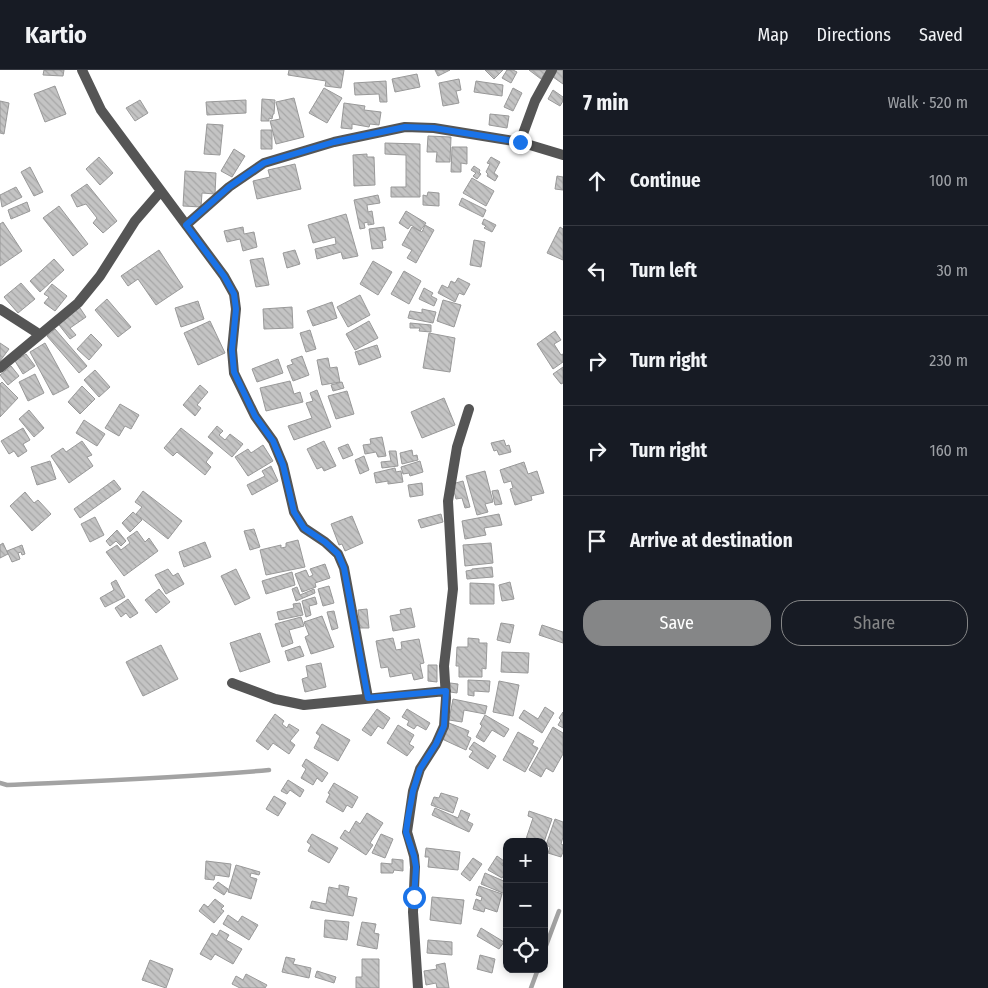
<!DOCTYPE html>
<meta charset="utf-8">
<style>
:root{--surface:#171b24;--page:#20242c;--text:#f1f3f6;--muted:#9ea1a6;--line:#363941;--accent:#858687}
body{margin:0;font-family:"Fira Sans Condensed",sans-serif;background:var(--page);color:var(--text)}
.controls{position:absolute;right:15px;bottom:15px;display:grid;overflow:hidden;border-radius:10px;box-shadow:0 2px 8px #0003}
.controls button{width:45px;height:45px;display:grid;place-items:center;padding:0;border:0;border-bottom:1px solid var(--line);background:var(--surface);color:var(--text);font:25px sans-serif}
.stop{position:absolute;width:15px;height:15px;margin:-11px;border:4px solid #1a73e8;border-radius:50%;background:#fff}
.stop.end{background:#1a73e8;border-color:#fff;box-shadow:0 1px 5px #0008}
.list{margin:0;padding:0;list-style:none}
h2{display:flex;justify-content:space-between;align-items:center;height:65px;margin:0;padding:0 20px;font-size:21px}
h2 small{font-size:16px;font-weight:400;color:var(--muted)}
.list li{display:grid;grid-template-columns:32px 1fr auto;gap:15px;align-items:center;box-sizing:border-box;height:90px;padding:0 20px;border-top:1px solid var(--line)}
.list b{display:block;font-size:19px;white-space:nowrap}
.list em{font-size:16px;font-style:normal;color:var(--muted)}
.actions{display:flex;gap:10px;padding:15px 20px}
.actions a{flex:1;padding:11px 0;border:1px solid var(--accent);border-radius:20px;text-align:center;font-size:18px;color:var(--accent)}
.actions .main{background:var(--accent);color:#fff}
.icon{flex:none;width:28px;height:28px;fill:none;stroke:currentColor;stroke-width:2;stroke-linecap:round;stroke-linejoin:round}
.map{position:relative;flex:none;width:563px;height:918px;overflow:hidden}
header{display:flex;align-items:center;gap:30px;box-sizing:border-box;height:70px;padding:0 25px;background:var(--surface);border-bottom:1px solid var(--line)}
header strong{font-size:24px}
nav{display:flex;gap:28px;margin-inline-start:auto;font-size:18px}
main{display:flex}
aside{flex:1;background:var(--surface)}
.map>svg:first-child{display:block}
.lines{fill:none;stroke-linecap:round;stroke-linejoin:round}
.stream{stroke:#a3a3a3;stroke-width:4.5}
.building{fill:url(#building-back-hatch);stroke:#999}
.minor{stroke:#555;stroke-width:10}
.route{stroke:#1a73e8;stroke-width:6}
</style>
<header>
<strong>Kartio</strong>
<nav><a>Map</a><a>Directions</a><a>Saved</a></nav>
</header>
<main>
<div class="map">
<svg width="563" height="918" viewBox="0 0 563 918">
<defs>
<pattern id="building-back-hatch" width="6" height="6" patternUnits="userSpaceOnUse" patternTransform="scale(1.25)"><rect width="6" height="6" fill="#c4c4c4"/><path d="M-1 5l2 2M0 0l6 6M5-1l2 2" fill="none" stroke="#a7a7a7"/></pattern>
</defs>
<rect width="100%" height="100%" fill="#fff"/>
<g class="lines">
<path class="stream" d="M 0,713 L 7,715 C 95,711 181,708 269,700
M 544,881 L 559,841
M 531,918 L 538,899"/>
</g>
<path class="building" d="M 44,0 L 64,0 L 63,6 L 43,5 Z
M 289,0 L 344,0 L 341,18 L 325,16 L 326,11 L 288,5 Z
M 435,0 L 450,0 L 438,6 Z
M 485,0 L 503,0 L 494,9 Z
M 507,0 L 513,0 L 517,2 L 511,13 L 502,8 Z
M 529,0 L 547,0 L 541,9 Z
M 557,0 L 563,0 L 563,14 L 553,7 Z
M 417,4 L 420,17 L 395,22 L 392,9 Z
M 459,9 L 461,20 L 456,21 L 459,33 L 443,36 L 439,13 Z
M 386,11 L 387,32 L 380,32 L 379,24 L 355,25 L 354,13 Z
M 476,11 L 503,15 L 502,26 L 474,22 Z
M 55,16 L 66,44 L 45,52 L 34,24 Z
M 324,18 L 342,28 L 327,53 L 309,43 Z
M 513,18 L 522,23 L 513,41 L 504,37 Z
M 553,20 L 563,27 L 563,31 L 560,36 L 548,29 Z
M 294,28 L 304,67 L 276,74 L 270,51 L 280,49 L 276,32 Z
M 262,29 L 275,30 L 274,44 L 273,44 L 272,49 L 269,48 L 269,51 L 261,51 Z
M 140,30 L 148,43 L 135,51 L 126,38 Z
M 246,30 L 246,43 L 207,45 L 206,32 Z
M 0,31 L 9,33 L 4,64 L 0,63 Z
M 344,33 L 365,36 L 364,40 L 381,42 L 379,55 L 370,54 L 369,57 L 352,54 L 352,59 L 341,58 Z
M 490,44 L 509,46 L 507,58 L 489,55 Z
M 207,54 L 223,55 L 220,85 L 204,84 Z
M 261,60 L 272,60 L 272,79 L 261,79 Z
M 428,66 L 451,67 L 450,92 L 436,92 L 437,82 L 427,82 Z
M 385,73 L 420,74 L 420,127 L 391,127 L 391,117 L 406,117 L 406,85 L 385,84 Z
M 452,77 L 467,77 L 467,94 L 461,93 L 461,102 L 451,102 Z
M 234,79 L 245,86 L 232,107 L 221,101 Z
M 367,84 L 367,87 L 374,87 L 375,115 L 354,116 L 353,85 Z
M 99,87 L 113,103 L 100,115 L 86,99 Z
M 491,87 L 500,92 L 494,103 L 498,106 L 495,111 L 487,106 L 488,104 L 486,102 L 490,94 L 487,93 Z
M 295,94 L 301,119 L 257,129 L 253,111 L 270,107 L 268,100 Z
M 474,96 L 480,100 L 479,102 L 481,104 L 477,109 L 473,106 L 476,103 L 471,100 Z
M 30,97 L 43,122 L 34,126 L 21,102 Z
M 185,101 L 216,103 L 215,124 L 202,123 L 201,137 L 183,136 Z
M 557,106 L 563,107 L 563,120 L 555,119 Z
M 472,108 L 494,121 L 486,136 L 463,123 Z
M 87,114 L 117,151 L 103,163 L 93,153 L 97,148 L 86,134 L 77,137 L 71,125 Z
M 16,117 L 22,127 L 2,137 L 0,125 Z
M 428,122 L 439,123 L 439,136 L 423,135 L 423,125 L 427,126 Z
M 378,125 L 380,133 L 367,135 L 368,142 L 372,141 L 374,154 L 368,155 L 368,152 L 364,153 L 365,158 L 360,159 L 354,130 Z
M 462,128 L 486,140 L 483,147 L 459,135 Z
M 27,132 L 30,141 L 11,149 L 8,140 Z
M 59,136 L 88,174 L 73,186 L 43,148 Z
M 406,141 L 426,153 L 420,161 L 411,155 L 408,159 L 399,153 Z
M 346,144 L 358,186 L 343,189 L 341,182 L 317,189 L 315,179 L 336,174 L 335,167 L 313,173 L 308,155 Z
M 484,149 L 496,155 L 492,162 L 484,158 L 486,156 L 482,154 Z
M 3,152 L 22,181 L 0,196 L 0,154 Z
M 425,155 L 434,160 L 416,193 L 407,188 L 412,180 L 402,175 L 412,157 L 422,162 Z
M 243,157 L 244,164 L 254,162 L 257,177 L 243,181 L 240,169 L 227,172 L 224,161 Z
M 384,157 L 386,170 L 382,171 L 383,178 L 372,179 L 369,159 Z
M 560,157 L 563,159 L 563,190 L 547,183 Z
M 474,170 L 485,172 L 481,197 L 470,195 Z
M 159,180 L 183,217 L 156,235 L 138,209 L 128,216 L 121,206 Z
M 295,180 L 300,194 L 287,198 L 283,183 Z
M 263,188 L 269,215 L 256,217 L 250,190 Z
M 54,189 L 64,200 L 40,222 L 30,211 Z
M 373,191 L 392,202 L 378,225 L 360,214 Z
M 404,201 L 421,211 L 409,234 L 391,224 Z
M 458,208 L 470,214 L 464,225 L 459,223 L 455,232 L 438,223 L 442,215 L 448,218 L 451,211 L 455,213 Z
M 21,213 L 35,229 L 18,243 L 4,227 Z
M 52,214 L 67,226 L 55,241 L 44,233 L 49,227 L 44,224 Z
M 424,218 L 433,223 L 431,226 L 437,229 L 434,236 L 419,229 Z
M 360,225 L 370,245 L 348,257 L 337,237 Z
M 107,229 L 131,257 L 118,267 L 95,240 Z
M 443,230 L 461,235 L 454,257 L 437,251 Z
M 198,231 L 204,249 L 181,257 L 175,238 Z
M 332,232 L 337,248 L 313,256 L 307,241 Z
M 78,235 L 86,247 L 70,258 L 76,265 L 70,269 L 56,251 Z
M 292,237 L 293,258 L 264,259 L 263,239 Z
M 422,239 L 436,242 L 433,253 L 408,248 L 410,241 L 422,243 Z
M 210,251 L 225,283 L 198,295 L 184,263 Z
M 369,251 L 378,268 L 355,280 L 346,264 Z
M 410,253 L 431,255 L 431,262 L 419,261 L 420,258 L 410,258 Z
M 55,259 L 87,296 L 79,303 L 47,266 Z
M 310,260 L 316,279 L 306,282 L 300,263 Z
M 555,261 L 561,270 L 554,274 L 561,285 L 563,284 L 563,292 L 553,299 L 537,274 Z
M 429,263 L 455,268 L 450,302 L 423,298 Z
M 91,264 L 102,275 L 89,290 L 77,279 Z
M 0,273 L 9,279 L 0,291 Z
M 45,273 L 69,317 L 53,325 L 30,282 Z
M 377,275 L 381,287 L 359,295 L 355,282 Z
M 26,284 L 35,296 L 23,304 L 15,291 Z
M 302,286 L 309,305 L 293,311 L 287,296 L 293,294 L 291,290 Z
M 328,288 L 330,298 L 337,297 L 340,312 L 322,315 L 317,290 Z
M 278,289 L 283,303 L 257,312 L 252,299 Z
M 11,296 L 19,306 L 8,315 L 0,305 Z
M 563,297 L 563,313 L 561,314 L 553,304 Z
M 95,300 L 110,317 L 99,327 L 84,310 Z
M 35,304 L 44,323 L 28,331 L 19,312 Z
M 290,311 L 294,324 L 300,322 L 303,332 L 266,341 L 260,318 Z
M 2,312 L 18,328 L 0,347 L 0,314 Z
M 342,312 L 344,318 L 333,321 L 331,315 Z
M 200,315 L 208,322 L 197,335 L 201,338 L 195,346 L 183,335 Z
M 82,316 L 95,329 L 80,344 L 68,332 Z
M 317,320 L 331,357 L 294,370 L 288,356 L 312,348 L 306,333 L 313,331 L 310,323 Z
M 347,321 L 354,344 L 336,349 L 328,326 Z
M 444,328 L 455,355 L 422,368 L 411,342 Z
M 120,334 L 139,345 L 131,359 L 125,356 L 119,366 L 105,358 Z
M 29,340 L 44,358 L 34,367 L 19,349 Z
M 84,350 L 105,364 L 97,376 L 76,363 Z
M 217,356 L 223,361 L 219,365 L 225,370 L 230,364 L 243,374 L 232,387 L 208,367 Z
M 23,358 L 30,370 L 23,374 L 27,381 L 18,387 L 14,381 L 9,384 L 1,371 Z
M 181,358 L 213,383 L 206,392 L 211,397 L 205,405 L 177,382 L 173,386 L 164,378 Z
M 382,367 L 386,386 L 378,387 L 376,382 L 365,384 L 363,375 L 371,374 L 370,369 Z
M 504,370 L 506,376 L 509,375 L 511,382 L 499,385 L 497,380 L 494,381 L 491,373 Z
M 82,371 L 92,385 L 87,387 L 93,396 L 69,413 L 51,386 L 63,378 L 66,382 Z
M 324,371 L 336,396 L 324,401 L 322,397 L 317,399 L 307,379 Z
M 348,374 L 353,385 L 343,389 L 338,378 Z
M 263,375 L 273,391 L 248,406 L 235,387 L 248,379 L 251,383 Z
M 412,380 L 413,386 L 417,385 L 418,390 L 402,394 L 400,383 Z
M 389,381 L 396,381 L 398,396 L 382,398 L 381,392 L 391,391 Z
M 364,386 L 369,400 L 360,404 L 355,390 Z
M 50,391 L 56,409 L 37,415 L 31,397 Z
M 420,391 L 423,402 L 410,406 L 409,403 L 403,404 L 401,397 Z
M 524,392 L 528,404 L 537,401 L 544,423 L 531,426 L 532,430 L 515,435 L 510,419 L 513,418 L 511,411 L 504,413 L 500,400 Z
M 271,396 L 278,411 L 252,425 L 247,415 L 265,406 L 262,401 Z
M 395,398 L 396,402 L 401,401 L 403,412 L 388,414 L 388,411 L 376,413 L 374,403 Z
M 485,401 L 493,432 L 485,434 L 488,442 L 477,445 L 466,406 Z
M 114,410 L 121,419 L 80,448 L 74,439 Z
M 463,411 L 470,437 L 465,438 L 462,428 L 456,429 L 452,414 Z
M 422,413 L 423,425 L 410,427 L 408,415 Z
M 498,420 L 502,434 L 495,435 L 492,421 Z
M 143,421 L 182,451 L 168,469 L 136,444 L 142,437 L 135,432 Z
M 25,422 L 34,433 L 38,430 L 51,444 L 32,461 L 10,436 Z
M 133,442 L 142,450 L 130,462 L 122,453 Z
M 441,444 L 443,452 L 421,458 L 418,450 Z
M 499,444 L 502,455 L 484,458 L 486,465 L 465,469 L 462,451 Z
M 352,446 L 363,473 L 345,481 L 342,474 L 339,475 L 331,454 Z
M 95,447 L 104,465 L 90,472 L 81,454 Z
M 254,459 L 260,477 L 250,480 L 244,461 Z
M 117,460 L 126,471 L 121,476 L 116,471 L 110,476 L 106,471 Z
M 137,461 L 145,472 L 149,468 L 158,481 L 124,506 L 106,482 L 117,475 L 121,480 L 130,473 L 127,468 Z
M 298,470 L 305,497 L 266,505 L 260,480 L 281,475 L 281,478 L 286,477 L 286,473 Z
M 205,472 L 211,487 L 184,497 L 179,482 Z
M 3,473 L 8,484 L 0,488 L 0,475 Z
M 491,473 L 493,493 L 465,496 L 463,475 Z
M 22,475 L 25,484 L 22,485 L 21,482 L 18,483 L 20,489 L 12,492 L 7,481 Z
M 325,494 L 330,508 L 315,513 L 316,517 L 302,522 L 295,504 L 306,500 L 309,507 L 313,505 L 310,499 Z
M 492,497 L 493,507 L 467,509 L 466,501 L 472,500 L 472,499 Z
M 168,499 L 173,506 L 178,503 L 184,514 L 166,524 L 155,505 Z
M 236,499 L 250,528 L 235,535 L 221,506 Z
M 292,502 L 295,515 L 266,524 L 262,511 Z
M 116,510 L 125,527 L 105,537 L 100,528 L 114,520 L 111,513 Z
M 510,512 L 514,529 L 502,531 L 499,515 Z
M 470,513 L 494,514 L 494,534 L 470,534 Z
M 329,516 L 334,533 L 323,536 L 318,519 Z
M 297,517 L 300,525 L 314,519 L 315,523 L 296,531 L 292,519 Z
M 159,519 L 170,532 L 156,543 L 145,530 Z
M 315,527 L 317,534 L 309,536 L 311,545 L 306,547 L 302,531 Z
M 128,529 L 138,543 L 130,548 L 126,543 L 121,547 L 115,538 Z
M 300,533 L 303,545 L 279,550 L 277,542 L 294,538 L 293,534 Z
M 411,538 L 415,557 L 393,561 L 390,546 L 401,544 L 400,540 Z
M 367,539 L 369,558 L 360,558 L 358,540 Z
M 334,541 L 338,558 L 332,560 L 327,542 Z
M 322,546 L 334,577 L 311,584 L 305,567 L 309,565 L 304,552 Z
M 301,547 L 304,556 L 289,560 L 293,573 L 282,577 L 275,554 Z
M 501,553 L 514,555 L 510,573 L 497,570 Z
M 542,555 L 563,562 L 563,573 L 539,565 Z
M 260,563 L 270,592 L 240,602 L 230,573 Z
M 393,568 L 396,580 L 402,579 L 401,572 L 419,569 L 424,593 L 420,594 L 423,608 L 414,610 L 412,603 L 390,607 L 388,597 L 381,598 L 376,571 Z
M 468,568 L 479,569 L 479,573 L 487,573 L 486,599 L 482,598 L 482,607 L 459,607 L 459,596 L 456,596 L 457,577 L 468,577 Z
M 161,575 L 178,609 L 143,626 L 126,592 Z
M 300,576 L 304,586 L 288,591 L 285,581 Z
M 502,582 L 529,583 L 528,603 L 501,602 Z
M 321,593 L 326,617 L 305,622 L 302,609 L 308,607 L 306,596 Z
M 428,595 L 437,595 L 437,612 L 428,611 Z
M 468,610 L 490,611 L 489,622 L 474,621 L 474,626 L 468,625 Z
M 499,611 L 519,615 L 513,646 L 493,642 Z
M 450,613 L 458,614 L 457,623 L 450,622 Z
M 453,629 L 487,636 L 485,644 L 464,640 L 462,652 L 449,650 Z
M 545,637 L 554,643 L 542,663 L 519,648 L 524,640 L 538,649 Z
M 377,639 L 390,648 L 383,659 L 378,656 L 371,666 L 362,660 Z
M 407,639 L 430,653 L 426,660 L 417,655 L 414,659 L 407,655 L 409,651 L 402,647 Z
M 563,642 L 563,658 L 558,655 L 561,650 L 559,648 Z
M 275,644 L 284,651 L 282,654 L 287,658 L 289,654 L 299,660 L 290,671 L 295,675 L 289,684 L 273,673 L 268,680 L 256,671 Z
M 485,645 L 509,659 L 504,667 L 492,660 L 484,672 L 476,667 L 482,656 L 480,654 Z
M 449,653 L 469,661 L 467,666 L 471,668 L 466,680 L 442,669 Z
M 322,654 L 350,670 L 338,691 L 314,678 L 320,666 L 316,663 Z
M 398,655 L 414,665 L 409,674 L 414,677 L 407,686 L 387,673 Z
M 553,657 L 563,663 L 563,684 L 553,702 L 546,698 L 541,707 L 529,700 Z
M 518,662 L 534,671 L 532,675 L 538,678 L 525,702 L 503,690 Z
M 474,672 L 496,686 L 488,699 L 469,687 L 473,681 L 469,679 Z
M 306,689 L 328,703 L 322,712 L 317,708 L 313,715 L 301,708 L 306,699 L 302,696 Z
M 288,710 L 304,720 L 300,727 L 290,720 L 287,724 L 281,721 Z
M 334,713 L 358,727 L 352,738 L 347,735 L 343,742 L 326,732 L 330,724 L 328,723 Z
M 441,723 L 458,728 L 453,743 L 431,735 L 434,727 L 439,728 Z
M 274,726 L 286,733 L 278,746 L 266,739 Z
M 435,738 L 458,748 L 461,740 L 470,744 L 467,751 L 473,754 L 469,762 L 432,745 Z
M 529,741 L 552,749 L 544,772 L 525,772 L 533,748 L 528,746 Z
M 367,743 L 383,753 L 370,773 L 373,775 L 366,785 L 340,768 L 345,760 L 349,763 L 356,751 L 360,754 Z
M 555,749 L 563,752 L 563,767 L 561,774 L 563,775 L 563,782 L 561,787 L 548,783 L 550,777 L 546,775 Z
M 312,764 L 338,778 L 329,793 L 308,781 L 311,775 L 307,772 Z
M 381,764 L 393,769 L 385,788 L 372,783 Z
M 426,778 L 460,782 L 458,800 L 428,797 L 429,787 L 425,787 Z
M 497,786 L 504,791 L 502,795 L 507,798 L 507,804 L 505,803 L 502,808 L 488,800 Z
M 473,788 L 482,794 L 470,811 L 461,804 Z
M 392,789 L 403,790 L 403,801 L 394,800 L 393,803 L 381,803 L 381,793 L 392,794 Z
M 206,791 L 231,794 L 229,807 L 215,805 L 214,810 L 205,809 Z
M 236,795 L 260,802 L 259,805 L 251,803 L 250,807 L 257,809 L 251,829 L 228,822 Z
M 485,803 L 506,812 L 507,809 L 507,820 L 505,824 L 481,814 Z
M 218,812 L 228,819 L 224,825 L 213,818 Z
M 339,815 L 349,817 L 347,826 L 357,828 L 353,846 L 310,838 L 312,831 L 326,834 L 329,817 L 339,819 Z
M 479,816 L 502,824 L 497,842 L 485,838 L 484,842 L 473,839 L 476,829 L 481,831 L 482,827 L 476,825 Z
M 432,827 L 464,830 L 461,854 L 430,850 Z
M 215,829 L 224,836 L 221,839 L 224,841 L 214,853 L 199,841 L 204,834 L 208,837 Z
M 228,845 L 238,852 L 242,846 L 258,855 L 249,870 L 223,854 Z
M 325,850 L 349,852 L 347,870 L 324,867 Z
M 362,852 L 376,854 L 374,863 L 379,864 L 377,879 L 357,875 Z
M 481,858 L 504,872 L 499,879 L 477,866 Z
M 220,860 L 229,865 L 226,870 L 242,879 L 233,894 L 215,884 L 211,890 L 200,884 L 212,863 L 217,866 Z
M 428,870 L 452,872 L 452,885 L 427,883 Z
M 480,885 L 495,889 L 492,903 L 477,899 Z
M 286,887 L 295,889 L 293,894 L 311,898 L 309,908 L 282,902 Z
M 362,889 L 379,889 L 379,918 L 356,918 L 356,907 L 362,907 Z
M 150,890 L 173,899 L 166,918 L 142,910 Z
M 445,893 L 449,918 L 437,918 L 436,913 L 426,915 L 424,901 L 437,899 L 436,895 Z
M 317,901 L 336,907 L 334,913 L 315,907 Z
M 246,904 L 267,915 L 265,918 L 240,918 L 232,914 L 236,906 L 243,910 Z"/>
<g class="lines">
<path class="minor" d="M 82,0 L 101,40 L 224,206 L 234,224 L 236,239 L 232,280 L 234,303 L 255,346 L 273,371 L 283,395 L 294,442 L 304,458 L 325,472 L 338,484 L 344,498 L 368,628
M 520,72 L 535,31 L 552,0
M 186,155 L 229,117 L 264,93 L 334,72 L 405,57 L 434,58 L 520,72 L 563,85
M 0,239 L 39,264
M 0,298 L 78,233 L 100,206 L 135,151 L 161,121
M 232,613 L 275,629 L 304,635 L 446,621
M 418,918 L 413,842 L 415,797 L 414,786 L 407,762 L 413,721 L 420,699 L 436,674 L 444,656 L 446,628 L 444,596 L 453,519 L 448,431 L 457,377 L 469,339"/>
</g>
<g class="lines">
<path class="route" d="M 414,827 L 416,797 L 414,786 L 406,762 L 408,748 L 413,721 L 420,699 L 436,674 L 444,656 L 446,621 L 368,628 L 344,498 L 338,484 L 325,472 L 304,458 L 294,442 L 283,395 L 273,371 L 255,346 L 234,302 L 232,280 L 236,239 L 234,224 L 224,206 L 186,155 L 229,117 L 264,93 L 334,72 L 405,57 L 434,58 L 520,72"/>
</g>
</svg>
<div class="controls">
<button>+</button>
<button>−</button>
<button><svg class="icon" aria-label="locate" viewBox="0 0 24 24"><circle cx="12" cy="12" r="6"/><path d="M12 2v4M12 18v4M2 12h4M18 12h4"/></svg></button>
</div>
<div class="stop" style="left:414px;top:827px"></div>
<div class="stop end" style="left:520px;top:72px"></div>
</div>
<aside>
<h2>7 min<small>Walk · 520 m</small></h2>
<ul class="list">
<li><svg class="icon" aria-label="ahead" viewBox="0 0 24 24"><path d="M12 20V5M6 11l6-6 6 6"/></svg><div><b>Continue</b></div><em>100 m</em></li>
<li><svg class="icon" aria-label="left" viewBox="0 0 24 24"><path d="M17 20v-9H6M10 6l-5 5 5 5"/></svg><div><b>Turn left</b></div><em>30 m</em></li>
<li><svg class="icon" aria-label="right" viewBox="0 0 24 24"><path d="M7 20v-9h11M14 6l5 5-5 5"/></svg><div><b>Turn right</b></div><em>230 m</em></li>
<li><svg class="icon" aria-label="right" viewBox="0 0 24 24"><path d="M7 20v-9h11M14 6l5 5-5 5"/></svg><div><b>Turn right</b></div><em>160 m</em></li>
<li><svg class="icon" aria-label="arrive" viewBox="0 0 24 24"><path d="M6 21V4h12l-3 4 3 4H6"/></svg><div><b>Arrive at destination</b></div></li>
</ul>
<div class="actions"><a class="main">Save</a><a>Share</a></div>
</aside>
</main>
